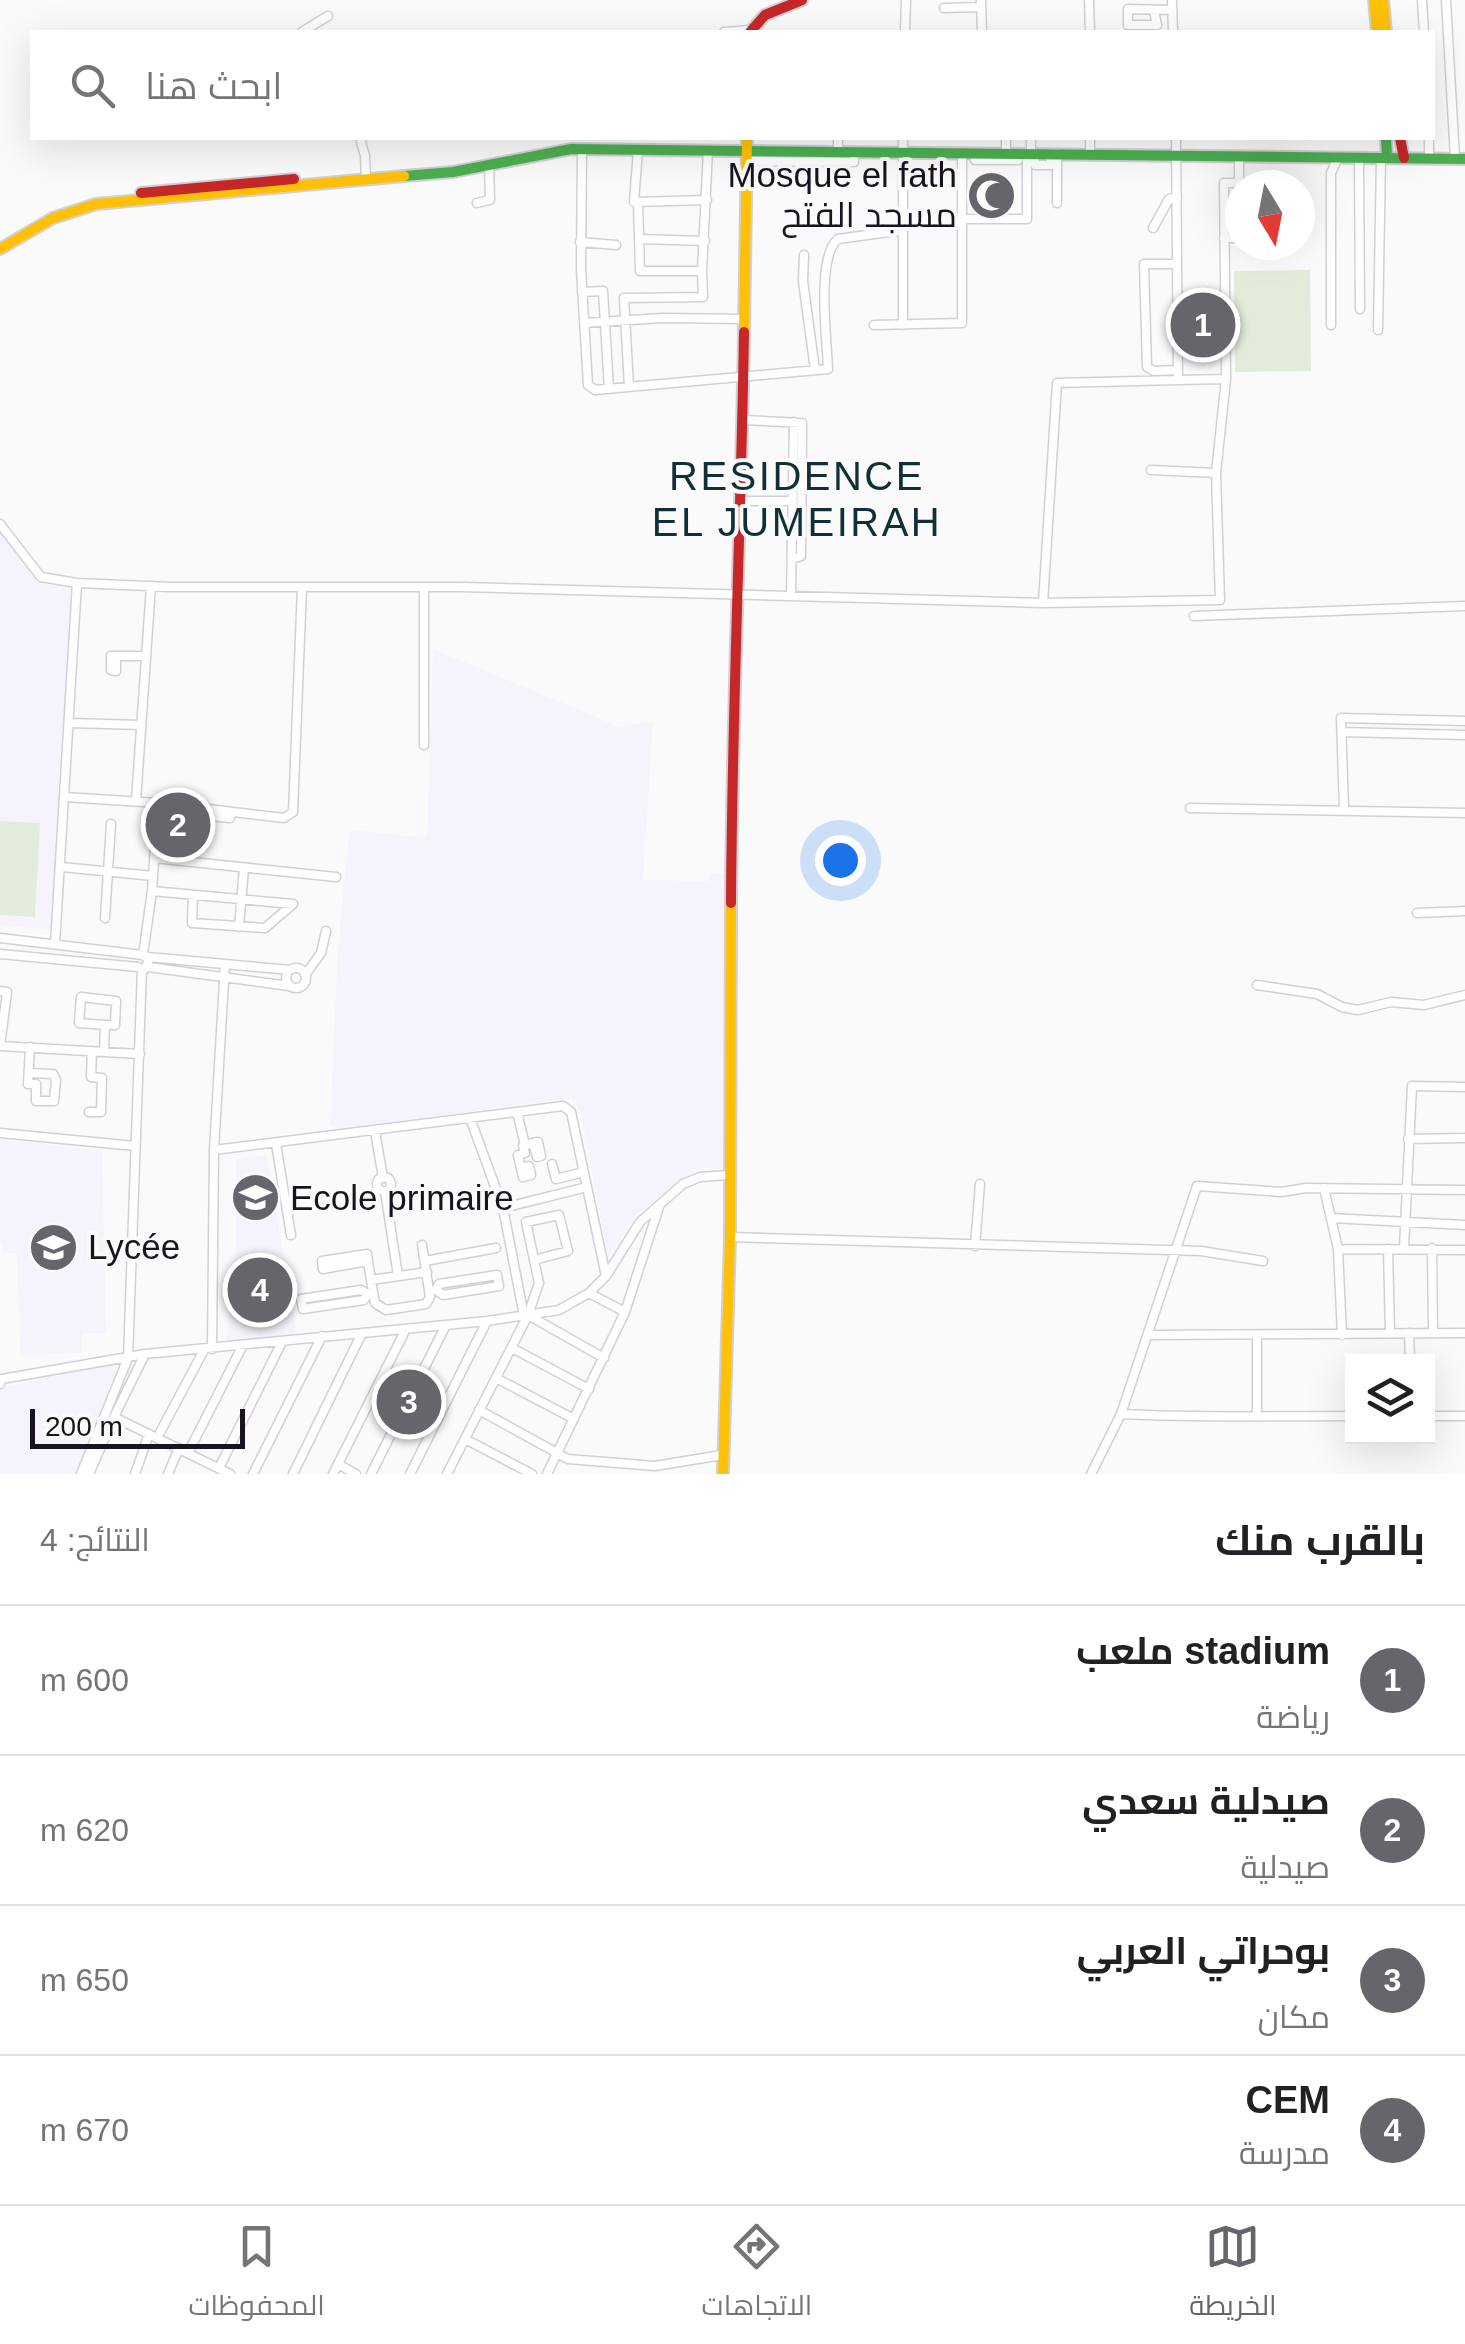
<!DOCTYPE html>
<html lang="ar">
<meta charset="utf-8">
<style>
:root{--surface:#fff;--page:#f6f6f6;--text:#202124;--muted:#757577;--line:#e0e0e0;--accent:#67646b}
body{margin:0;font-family:Arial,Cairo,sans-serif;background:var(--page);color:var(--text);direction:rtl}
.controls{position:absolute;right:30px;bottom:30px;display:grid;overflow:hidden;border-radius:0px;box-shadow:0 10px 40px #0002}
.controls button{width:90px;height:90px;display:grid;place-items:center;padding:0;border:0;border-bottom:2px solid var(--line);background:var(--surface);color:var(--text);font:50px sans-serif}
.compass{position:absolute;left:1225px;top:170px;width:90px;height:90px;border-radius:50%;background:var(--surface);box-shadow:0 10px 40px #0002;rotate:170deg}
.scale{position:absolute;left:30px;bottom:25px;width:215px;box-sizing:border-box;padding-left:10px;border:5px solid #18131e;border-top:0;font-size:28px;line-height:35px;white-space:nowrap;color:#18131e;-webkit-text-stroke:8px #fafafa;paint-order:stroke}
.you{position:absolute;left:840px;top:860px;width:35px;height:35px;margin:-25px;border:8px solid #fff;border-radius:50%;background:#1a73e8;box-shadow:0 0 0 15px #1a73e833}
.badge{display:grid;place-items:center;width:65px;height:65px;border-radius:50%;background:var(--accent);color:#fff;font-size:32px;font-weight:700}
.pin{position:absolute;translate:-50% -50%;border:5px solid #fff;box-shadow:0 2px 10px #0006}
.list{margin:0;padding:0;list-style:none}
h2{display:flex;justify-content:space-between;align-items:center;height:130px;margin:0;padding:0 40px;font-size:42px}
h2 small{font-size:32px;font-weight:400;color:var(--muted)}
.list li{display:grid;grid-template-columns:65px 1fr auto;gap:30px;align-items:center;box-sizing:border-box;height:150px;padding:0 40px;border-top:2px solid var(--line)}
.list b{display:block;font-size:38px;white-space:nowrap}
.list p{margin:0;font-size:32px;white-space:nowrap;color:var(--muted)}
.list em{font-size:32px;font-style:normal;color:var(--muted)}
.icon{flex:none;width:55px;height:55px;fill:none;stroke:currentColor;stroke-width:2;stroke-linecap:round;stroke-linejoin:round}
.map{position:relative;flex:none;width:1465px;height:1474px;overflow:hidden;direction:ltr}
.search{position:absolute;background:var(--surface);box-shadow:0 10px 40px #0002;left:30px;right:30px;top:30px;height:110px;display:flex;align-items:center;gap:25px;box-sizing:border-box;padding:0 35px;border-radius:0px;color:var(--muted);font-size:38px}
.sheet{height:730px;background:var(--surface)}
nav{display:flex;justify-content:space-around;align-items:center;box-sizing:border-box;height:140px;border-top:2px solid var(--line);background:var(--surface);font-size:28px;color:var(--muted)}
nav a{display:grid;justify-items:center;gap:5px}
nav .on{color:var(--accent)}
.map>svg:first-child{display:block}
.built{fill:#f6f3fc}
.green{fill:#e3ecda}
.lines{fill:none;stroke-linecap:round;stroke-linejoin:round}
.street-casing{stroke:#d2d0d6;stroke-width:11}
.fast-casing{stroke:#d2d0d6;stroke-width:14}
.slow-casing{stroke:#d2d0d6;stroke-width:14}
.jam-casing{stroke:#d2d0d6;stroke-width:14}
.street{stroke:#fefefe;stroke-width:8}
.fast{stroke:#4caf50;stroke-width:10}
.slow{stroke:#ffc107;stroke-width:10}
.jam{stroke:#c62828;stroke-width:10}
.labels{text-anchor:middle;stroke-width:8;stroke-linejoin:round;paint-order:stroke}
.poi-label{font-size:35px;fill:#18131e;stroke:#fafafa;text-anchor:start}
.quarter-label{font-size:40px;letter-spacing:2.5px;fill:#103038;stroke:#fafafa}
</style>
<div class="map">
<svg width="1465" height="1474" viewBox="0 0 1465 1474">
<rect width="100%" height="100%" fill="#fafafa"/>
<path class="built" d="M 0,529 L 35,577 L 48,585 L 72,588 L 52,930 L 0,925 Z
M 433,649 L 620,727 L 653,721 L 643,880 L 708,881 L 710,874 L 726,873 L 724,1163 L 720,1170 L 705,1167 L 690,1174 L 637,1214 L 608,1257 L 581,1114 L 572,1098 L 339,1129 L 330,1124 L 338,948 L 349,834 L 353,830 L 427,838 Z
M 0,1139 L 102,1151 L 106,1333 L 82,1333 L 82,1353 L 20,1355 L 17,1253 L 4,1253 L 0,1241 Z
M 265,1155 L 268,1158 L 296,1334 L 226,1342 L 236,1246 L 236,1159 Z
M 138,1357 L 87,1474 L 0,1474 L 0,1388 Z"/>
<path class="green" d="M 1310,270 L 1311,371 L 1235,372 L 1234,271 Z
M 0,821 L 40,823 L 35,917 L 0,915 Z"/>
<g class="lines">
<defs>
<path id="street" d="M 981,0 L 982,32
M 1089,0 L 1090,32
M 1172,0 L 1173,32
M 1422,0 L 1424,32
M 1446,0 L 1455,159
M 944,8 L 981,7
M 1154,10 L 1157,25 L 1128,25 L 1128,9 L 1172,10
M 302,32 L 328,16
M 724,32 L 750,30
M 905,32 L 906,0
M 360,138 L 365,156 L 366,179
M 903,138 L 903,325
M 1006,138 L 1006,154
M 1031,138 L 1031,153
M 1429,138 L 1429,158
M 582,149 L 581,269 L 588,385 L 595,390 L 828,369 C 827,341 816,256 838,239 L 903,230
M 638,150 L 634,202 L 707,200
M 838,153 L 838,138
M 974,153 L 975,160 L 1018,160 L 1018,153
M 1035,153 L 1035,165 L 1051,165 L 1051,153
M 1057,153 L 1057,203
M 1090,153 L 1090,138
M 1359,158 L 1360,309
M 748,161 L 854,162 L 854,153
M 1239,183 L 1240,223
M 638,202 L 640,271 L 702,271 L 708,150
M 477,203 L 490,200 L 489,165
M 961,219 L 1027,219 L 1027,153
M 1153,228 L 1169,199 L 1177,197
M 1224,238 L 1240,238
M 639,239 L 705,241
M 580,242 L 616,245
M 1268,250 L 1275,250 L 1275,245
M 804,255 L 803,281 L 815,370
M 1177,264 L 1144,264 L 1147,367 L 1154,371 L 1178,370
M 582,292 L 603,291 L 609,389
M 584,323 L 662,318 L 745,319
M 874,325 L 962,323 L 962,153
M 1331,325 L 1331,173 L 1338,158
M 1378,330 L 1381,158
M 1226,379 L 1224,183 L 1239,183 L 1239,156
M 629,387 L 624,298 L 703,297 L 702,271
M 743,420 L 802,423 L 801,556 L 792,559
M 1151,470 L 1216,473
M 742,501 L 793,501
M 0,524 L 41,577 L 77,583 L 171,587 L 462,587 L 1043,603 L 1220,600 L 1216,473 L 1226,379 L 1178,380 L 1176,138
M 424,587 L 424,745
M 791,595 L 794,422
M 1043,603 L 1057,383 L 1178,380
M 1194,616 L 1465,606
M 111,656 L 116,656 L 116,671 L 111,670 Z
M 116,656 L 146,656
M 69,723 L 141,725
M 1342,732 L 1465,735
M 65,797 L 158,803 L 152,891 L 143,955
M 136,801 L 151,586
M 158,803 L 284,818 L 293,812 L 302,587
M 199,808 L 198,815 L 230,818 L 231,812
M 1190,808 L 1465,813
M 1344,810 L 1341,718 L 1465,721
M 154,858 L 336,877
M 62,867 L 153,876
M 152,891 L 293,904 L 265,928 L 192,923 L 193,895
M 1417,913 L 1465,911
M 105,918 L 111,824
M 239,927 L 244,868
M 0,938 L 143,955 L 149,960 L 145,969
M 55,944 L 77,583
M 0,954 L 138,967
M 148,957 L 290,970
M 148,967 L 289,986
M286 978a10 10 0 1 1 20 0a10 10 0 1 1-20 0Z
M 305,975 L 321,953 L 326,931
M 1257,985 L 1317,994 L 1342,1007 L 1358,1010 L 1391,1002 L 1424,1005 L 1465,995
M 0,991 L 7,992 L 0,1046
M 0,1046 L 140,1054
M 104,1052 L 105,1025 L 115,1025 L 116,1001 L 81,997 L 79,1023 L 105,1025
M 29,1073 L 53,1074 L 56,1080 L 54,1101 L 36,1101 L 36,1084 L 28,1084 L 30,1047
M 89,1112 L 101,1112 L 102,1078 L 91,1077 L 92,1051
M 517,1112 L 525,1145
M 470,1118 L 503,1208 L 524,1316
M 375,1131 L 383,1178
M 0,1133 L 135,1146
M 1408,1139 L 1465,1138
M 276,1144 L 291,1235
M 214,1150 L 225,964
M 552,1164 L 556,1179 L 584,1172
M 521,1168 L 529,1166 L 531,1175 L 523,1177
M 523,1177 L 518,1155 L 525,1153 L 523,1146 C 528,1144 533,1143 538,1142 L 541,1156 L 537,1157 L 533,1143
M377 1184a7 7 0 1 1 14 0a7 7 0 1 1-14 0Z
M 1324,1188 L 1338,1249 L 1342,1335
M 385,1191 L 398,1276
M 503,1208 L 587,1187
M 1331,1218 L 1465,1225
M 730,1237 L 1201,1251 L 1263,1261
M 975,1246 L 980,1184
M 1404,1248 L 1412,1086 L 1465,1087
M 1432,1248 L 1433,1332
M 1338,1249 L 1465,1250
M 1388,1249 L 1390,1333
M 368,1261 L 323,1269 L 322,1261 L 367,1254 C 369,1270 372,1286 375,1303 L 386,1310 L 426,1304 L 430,1297 L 422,1245
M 425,1261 L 496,1248
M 371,1280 L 427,1272
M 429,1291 L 436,1290 L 443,1295 L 499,1286 L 497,1275 L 439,1284 L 436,1290
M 589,1293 L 625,1312
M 368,1294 L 361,1290 L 301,1299 L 303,1309 L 364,1300 L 368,1294 L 373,1293
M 528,1315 L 604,1358
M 1409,1333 L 1410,1362
M 1148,1335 L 1465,1333
M 512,1348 L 589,1389
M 212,1349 L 214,1150 L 563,1106 L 571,1112 L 606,1276
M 496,1378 L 574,1419
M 0,1384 L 2,1379 L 145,1354 L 487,1321 L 559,1310 L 589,1293 L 606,1276 L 640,1222 L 683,1184 L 700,1177 L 728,1175
M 479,1410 L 568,1459 L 655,1466 L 722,1455
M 1121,1414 C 1198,1418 1275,1416 1352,1416
M 1257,1415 L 1257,1335
M 1428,1416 L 1465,1416
M 114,1417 L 145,1354
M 157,1438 L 204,1350
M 465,1439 L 532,1474
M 188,1453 L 243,1345
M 338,1464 L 356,1474
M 219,1468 L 282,1342
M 81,1474 L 128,1358 L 142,969
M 89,1474 L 114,1417 L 230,1474
M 135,1474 L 149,1434
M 168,1474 L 179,1448
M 253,1474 L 322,1336
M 293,1474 L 362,1333
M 333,1474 L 406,1329
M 371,1474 L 446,1325
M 410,1474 L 487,1321
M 447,1474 L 528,1315 L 539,1283 L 526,1222 L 559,1215 L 568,1251 L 534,1260
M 547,1474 L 625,1312 L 659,1207
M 1091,1474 L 1121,1414 L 1197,1186 L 1281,1192 L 1306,1188 L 1465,1190"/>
<path id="fast" d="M 1386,138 L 1387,158
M 404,176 L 453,172 L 571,149 L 1465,159"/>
<path id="slow" d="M 1374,0 L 1377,32
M 1383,0 L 1386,32
M 0,249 L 53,218 L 96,204 L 404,176
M 744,332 L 747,138
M 723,1474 L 730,1237 L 731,903"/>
<path id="jam" d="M 750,32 L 765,15 L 802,0
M 1400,138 L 1404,158
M 141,193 L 294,179
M 731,903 C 732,712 741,522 744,332"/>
</defs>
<use href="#street" class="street-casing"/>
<use href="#fast" class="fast-casing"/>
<use href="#slow" class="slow-casing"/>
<use href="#jam" class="jam-casing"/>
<use href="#street" class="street"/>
<use href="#fast" class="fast"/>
<use href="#slow" class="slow"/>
<use href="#jam" class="jam"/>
</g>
<defs>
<symbol id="mosque-disc" viewBox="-11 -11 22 22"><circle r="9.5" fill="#67646b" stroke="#fafafa"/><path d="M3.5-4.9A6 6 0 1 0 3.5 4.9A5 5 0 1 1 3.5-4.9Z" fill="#fff"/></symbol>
<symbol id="school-disc" viewBox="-11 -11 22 22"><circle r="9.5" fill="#67646b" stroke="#fafafa"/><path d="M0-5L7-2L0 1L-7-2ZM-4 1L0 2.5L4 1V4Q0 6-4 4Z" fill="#fff"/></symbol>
</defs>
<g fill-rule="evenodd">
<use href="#mosque-disc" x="964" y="168" width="55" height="55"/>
<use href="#school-disc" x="228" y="1170" width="55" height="55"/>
<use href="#school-disc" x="26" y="1220" width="55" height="55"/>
</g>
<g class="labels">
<g class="poi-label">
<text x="957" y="187" text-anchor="end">Mosque el fath<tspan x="957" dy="40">مسجد الفتح</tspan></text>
<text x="290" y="1210">Ecole primaire</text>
<text x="88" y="1259">Lycée</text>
</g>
<g class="quarter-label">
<text x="797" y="490">RESIDENCE<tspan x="797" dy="46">EL JUMEIRAH</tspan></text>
</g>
</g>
</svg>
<div class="controls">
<button><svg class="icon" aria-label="layers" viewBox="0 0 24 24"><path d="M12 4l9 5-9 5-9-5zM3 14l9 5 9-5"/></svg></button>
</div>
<svg class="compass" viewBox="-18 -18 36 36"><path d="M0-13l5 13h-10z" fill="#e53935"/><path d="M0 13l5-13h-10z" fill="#757577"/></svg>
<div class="scale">200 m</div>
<div class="you"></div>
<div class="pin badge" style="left:1203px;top:325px">1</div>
<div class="pin badge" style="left:178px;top:825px">2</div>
<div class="pin badge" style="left:409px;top:1402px">3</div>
<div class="pin badge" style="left:260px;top:1290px">4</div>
<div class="search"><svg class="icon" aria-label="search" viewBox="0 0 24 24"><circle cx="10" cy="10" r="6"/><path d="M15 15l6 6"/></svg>ابحث هنا</div>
</div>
<section class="sheet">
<h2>بالقرب منك<small>النتائج: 4</small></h2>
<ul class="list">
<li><span class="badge">1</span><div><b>stadium ملعب</b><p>رياضة</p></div><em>600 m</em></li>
<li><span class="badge">2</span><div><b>صيدلية سعدي</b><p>صيدلية</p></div><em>620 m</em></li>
<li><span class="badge">3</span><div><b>بوحراتي العربي</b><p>مكان</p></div><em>650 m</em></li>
<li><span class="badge">4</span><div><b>CEM</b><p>مدرسة</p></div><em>670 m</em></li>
</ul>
</section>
<nav>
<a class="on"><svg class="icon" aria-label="map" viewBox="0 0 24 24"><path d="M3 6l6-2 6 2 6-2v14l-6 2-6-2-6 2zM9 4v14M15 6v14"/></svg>الخريطة</a>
<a><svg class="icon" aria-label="directions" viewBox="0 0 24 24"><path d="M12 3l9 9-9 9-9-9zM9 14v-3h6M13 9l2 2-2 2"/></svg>الاتجاهات</a>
<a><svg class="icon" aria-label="saved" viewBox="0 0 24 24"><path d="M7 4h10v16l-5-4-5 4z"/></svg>المحفوظات</a>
</nav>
